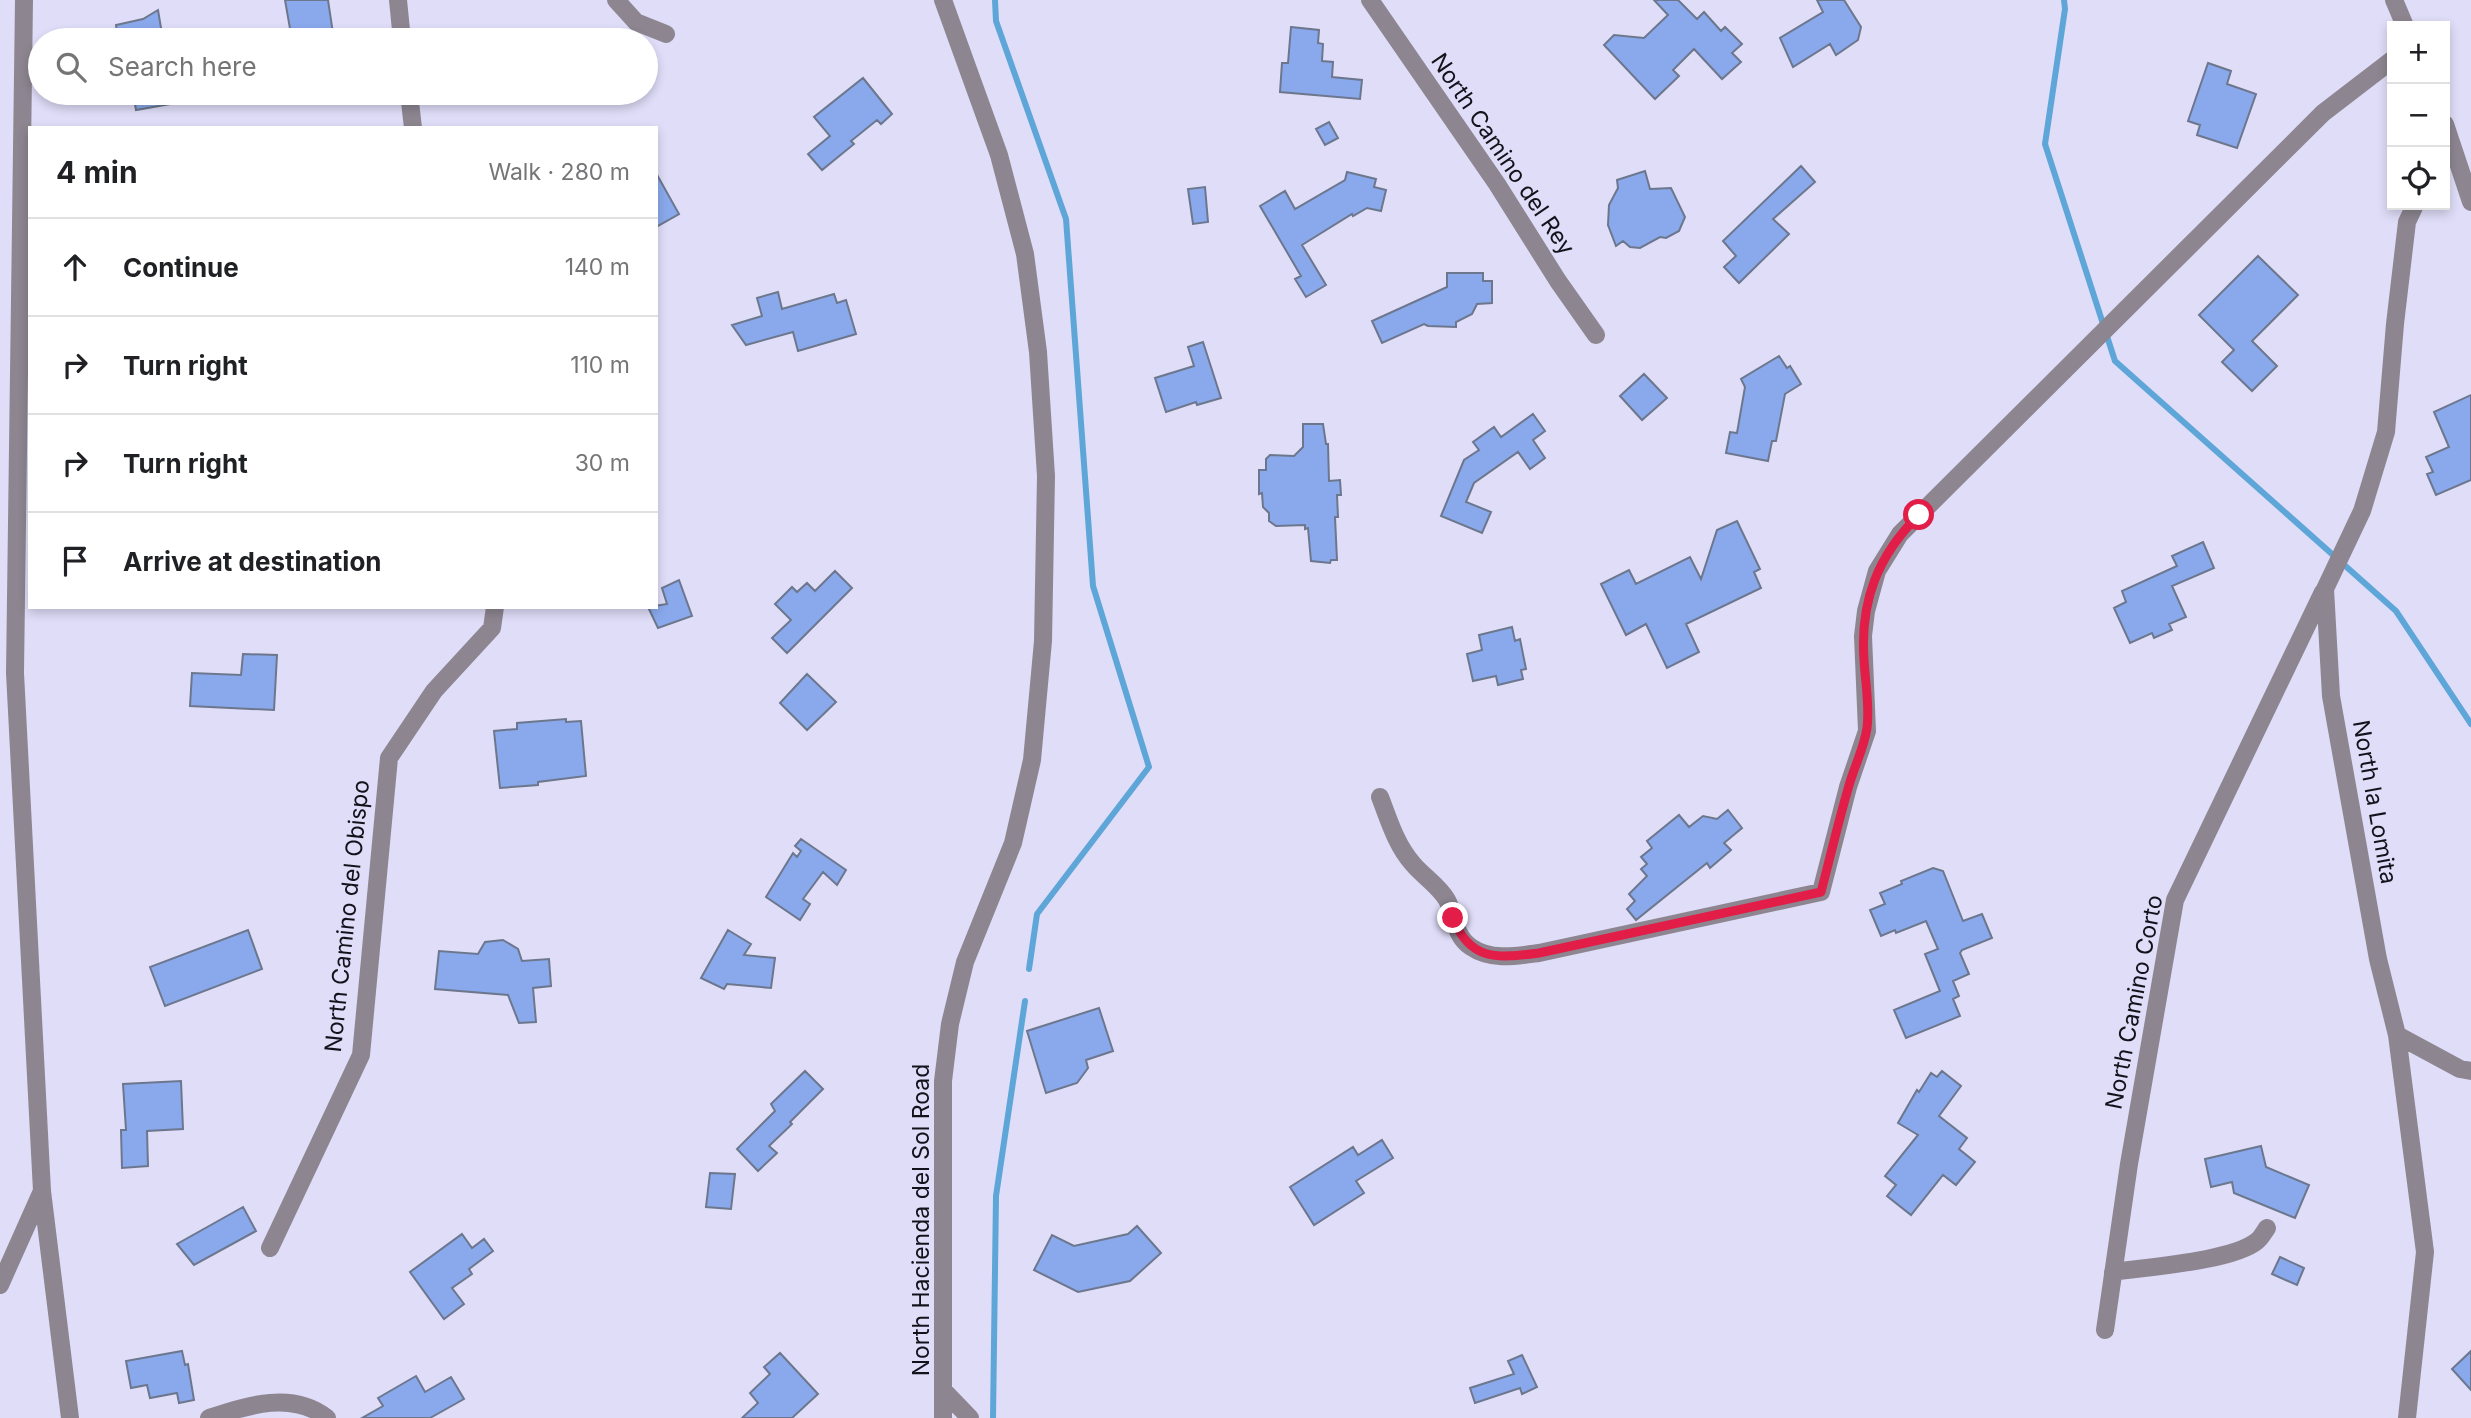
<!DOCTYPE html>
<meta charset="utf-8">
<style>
:root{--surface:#fff;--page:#f6f6f6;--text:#202124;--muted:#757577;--line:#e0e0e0}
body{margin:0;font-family:Inter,sans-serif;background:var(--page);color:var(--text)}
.controls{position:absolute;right:21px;top:21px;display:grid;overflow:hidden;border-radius:0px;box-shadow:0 4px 10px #0003}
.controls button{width:63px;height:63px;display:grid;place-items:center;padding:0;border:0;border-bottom:2px solid var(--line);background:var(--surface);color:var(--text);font:35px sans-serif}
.stop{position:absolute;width:21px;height:21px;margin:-16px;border:5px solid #e11d48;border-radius:50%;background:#fff}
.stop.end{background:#e11d48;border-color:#fff;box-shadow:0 2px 7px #0008}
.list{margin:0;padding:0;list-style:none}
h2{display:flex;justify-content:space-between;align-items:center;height:91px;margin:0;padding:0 28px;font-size:30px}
h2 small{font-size:23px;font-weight:400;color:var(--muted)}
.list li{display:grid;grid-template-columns:46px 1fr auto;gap:21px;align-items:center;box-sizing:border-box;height:98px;padding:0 28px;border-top:2px solid var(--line)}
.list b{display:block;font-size:26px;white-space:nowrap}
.list em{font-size:23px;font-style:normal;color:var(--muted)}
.icon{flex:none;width:38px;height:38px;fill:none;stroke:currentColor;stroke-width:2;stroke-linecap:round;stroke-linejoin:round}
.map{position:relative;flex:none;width:2471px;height:1418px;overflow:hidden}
.search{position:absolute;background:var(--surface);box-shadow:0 4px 10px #0003;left:28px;top:28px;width:630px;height:77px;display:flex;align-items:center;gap:18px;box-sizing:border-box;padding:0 24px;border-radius:38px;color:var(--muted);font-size:26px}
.panel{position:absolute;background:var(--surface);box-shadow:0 4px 10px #0003;left:28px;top:126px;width:630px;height:483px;border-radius:0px}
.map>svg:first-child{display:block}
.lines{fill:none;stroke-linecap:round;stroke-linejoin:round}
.stream{stroke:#5ea6d8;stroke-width:6}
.building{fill:#8aa9ec;stroke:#6c778d;stroke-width:2}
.minor{stroke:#8d8691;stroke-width:18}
.route{stroke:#e11d48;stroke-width:9}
.labels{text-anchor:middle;stroke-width:5;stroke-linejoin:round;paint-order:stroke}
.street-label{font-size:23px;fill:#13121b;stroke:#e0ddf9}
</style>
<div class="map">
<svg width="2471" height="1418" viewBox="0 0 2471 1418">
<rect width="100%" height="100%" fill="#e0ddf9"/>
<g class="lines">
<path class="stream" d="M 995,0 L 996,21 L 1066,219 L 1093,586 L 1149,767 L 1037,914 L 1029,969
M 2064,0 L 2065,9 L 2045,144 L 2115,361 L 2396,611 L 2471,724
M 993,1418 L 996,1196 L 1025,1001"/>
</g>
<path class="building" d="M 285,0 L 328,0 L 334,40 L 292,40 Z
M 1654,0 L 1678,0 L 1697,19 L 1704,12 L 1721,31 L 1725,27 L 1742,44 L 1732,53 L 1741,62 L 1722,79 L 1694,49 L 1673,70 L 1679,76 L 1655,99 L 1604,45 L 1614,35 L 1644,38 L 1668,15 Z
M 1817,0 L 1844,0 L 1861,27 L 1858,40 L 1836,55 L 1830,44 L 1793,67 L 1780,38 L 1823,12 Z
M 158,10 L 163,40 L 118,40 L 116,25 L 143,19 Z
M 1291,27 L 1319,30 L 1318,43 L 1323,44 L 1322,61 L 1333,62 L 1332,77 L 1362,80 L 1360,99 L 1280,92 L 1282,63 L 1288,63 Z
M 2208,63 L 2231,71 L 2227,84 L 2256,94 L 2237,148 L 2197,135 L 2200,125 L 2188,121 Z
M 863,78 L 892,114 L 881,124 L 877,120 L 851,141 L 854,144 L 822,170 L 808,154 L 830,136 L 814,117 Z
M 133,93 L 188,93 L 188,101 L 136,110 Z
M 1329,122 L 1338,138 L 1325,145 L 1316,129 Z
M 1801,166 L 1815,182 L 1773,219 L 1789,234 L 1739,283 L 1724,267 L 1736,256 L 1723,241 Z
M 1645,171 L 1650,189 L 1671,188 L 1685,217 L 1679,231 L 1666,238 L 1660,237 L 1640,248 L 1630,247 L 1623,241 L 1616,246 L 1608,225 L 1609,205 L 1618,188 L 1617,180 Z
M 1347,172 L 1376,179 L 1374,187 L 1386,190 L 1381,211 L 1367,208 L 1353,216 L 1352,214 L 1302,245 L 1326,285 L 1306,297 L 1295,279 L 1301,276 L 1260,206 L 1285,191 L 1295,209 L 1345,180 Z
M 656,173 L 679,214 L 656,227 Z
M 1205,187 L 1208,222 L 1193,224 L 1188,189 Z
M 2258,256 L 2298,295 L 2252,341 L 2277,366 L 2252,391 L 2222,362 L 2234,350 L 2199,315 Z
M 1447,273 L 1483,273 L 1483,281 L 1492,281 L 1492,303 L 1477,304 L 1472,314 L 1456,322 L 1456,327 L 1428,326 L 1424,324 L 1382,343 L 1372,321 L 1447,287 Z
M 778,292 L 782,309 L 834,294 L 837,303 L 846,300 L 856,334 L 798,351 L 793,332 L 746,345 L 732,325 L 762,316 L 757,298 Z
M 1203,342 L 1221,398 L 1197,405 L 1196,402 L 1166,412 L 1155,378 L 1194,366 L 1188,347 Z
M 1779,356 L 1787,368 L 1790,366 L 1801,384 L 1785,394 L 1776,441 L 1772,441 L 1768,461 L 1726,453 L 1730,432 L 1737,433 L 1745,387 L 1741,379 Z
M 1644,374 L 1667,398 L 1642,420 L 1620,396 Z
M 2471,395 L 2471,480 L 2436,495 L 2427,474 L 2433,472 L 2426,457 L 2449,447 L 2434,412 Z
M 1533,414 L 1545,431 L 1533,440 L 1545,458 L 1530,469 L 1518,452 L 1474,483 L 1466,502 L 1491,512 L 1482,533 L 1441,516 L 1464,460 L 1479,450 L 1473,442 L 1494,427 L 1501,437 Z
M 1303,424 L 1323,424 L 1326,444 L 1328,444 L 1329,481 L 1340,480 L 1341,495 L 1337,495 L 1338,517 L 1335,517 L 1337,560 L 1331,560 L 1330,563 L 1311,561 L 1308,528 L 1305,529 L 1305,525 L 1276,526 L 1269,521 L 1269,513 L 1263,507 L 1262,493 L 1259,494 L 1259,470 L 1266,470 L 1266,459 L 1270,455 L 1294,456 L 1303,447 Z
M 1737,521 L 1760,569 L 1754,572 L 1761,588 L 1686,624 L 1699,652 L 1667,668 L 1646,624 L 1626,635 L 1601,584 L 1629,570 L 1636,584 L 1690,557 L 1701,579 L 1717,530 Z
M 2203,542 L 2214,568 L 2172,586 L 2186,617 L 2169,624 L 2172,630 L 2154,638 L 2152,633 L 2130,643 L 2114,608 L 2126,602 L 2122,591 L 2177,566 L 2172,556 Z
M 835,571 L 852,588 L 787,653 L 772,638 L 791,620 L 775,604 L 792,587 L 797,592 L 807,583 L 815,591 Z
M 679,580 L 692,616 L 658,628 L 648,607 L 667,604 L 662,588 Z
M 1512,627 L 1515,641 L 1520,639 L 1526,669 L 1521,670 L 1523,679 L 1498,685 L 1496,676 L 1473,681 L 1467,654 L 1482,650 L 1479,635 Z
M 243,654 L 277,655 L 274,710 L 190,706 L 192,673 L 241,675 Z
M 807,674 L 836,702 L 807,730 L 780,703 Z
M 566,719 L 566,722 L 581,721 L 586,776 L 538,782 L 538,785 L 500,788 L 494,731 L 517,729 L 517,723 Z
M 1728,810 L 1742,828 L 1724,843 L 1731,850 L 1710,868 L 1707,863 L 1636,920 L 1627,909 L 1635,901 L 1629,894 L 1647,876 L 1641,869 L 1647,864 L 1641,857 L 1652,848 L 1647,841 L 1679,815 L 1689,827 L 1703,816 L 1717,819 Z
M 801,839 L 846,870 L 837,885 L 823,872 L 803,899 L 810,904 L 800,920 L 766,897 L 793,853 L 797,857 L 801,851 L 795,846 Z
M 1933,868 L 1943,871 L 1963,921 L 1982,914 L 1992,938 L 1962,950 L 1960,953 L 1969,974 L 1953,981 L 1959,996 L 1953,999 L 1960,1016 L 1906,1038 L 1894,1010 L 1940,991 L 1925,954 L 1938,949 L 1926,921 L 1896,933 L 1895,930 L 1881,936 L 1870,910 L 1885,904 L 1880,893 L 1902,884 L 1901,881 Z
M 248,930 L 262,969 L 165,1006 L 150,967 Z
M 728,930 L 751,944 L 744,955 L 775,958 L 771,988 L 727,984 L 724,989 L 701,978 Z
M 503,940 L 518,949 L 522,961 L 549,959 L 551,986 L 533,988 L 536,1022 L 519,1023 L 508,995 L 435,989 L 439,951 L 478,954 L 485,942 Z
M 1099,1008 L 1113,1051 L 1086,1060 L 1088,1068 L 1077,1083 L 1046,1093 L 1027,1031 Z
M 805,1071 L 823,1089 L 790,1122 L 792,1124 L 769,1146 L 777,1153 L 758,1171 L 737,1149 L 775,1111 L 771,1104 Z
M 1942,1071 L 1961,1086 L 1939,1116 L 1967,1138 L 1959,1149 L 1975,1162 L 1956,1185 L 1943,1175 L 1911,1215 L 1887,1196 L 1896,1185 L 1885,1176 L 1918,1135 L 1898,1123 L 1917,1090 L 1919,1092 L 1931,1073 L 1937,1077 Z
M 181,1081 L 183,1129 L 147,1131 L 148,1166 L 122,1168 L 121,1130 L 126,1130 L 123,1084 Z
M 1382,1140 L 1393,1158 L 1356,1181 L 1364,1193 L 1314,1225 L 1290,1187 L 1353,1147 L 1358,1155 Z
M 2261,1146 L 2266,1167 L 2309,1185 L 2295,1218 L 2234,1193 L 2232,1182 L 2211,1187 L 2205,1159 Z
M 710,1173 L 735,1174 L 731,1209 L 706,1207 Z
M 243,1207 L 256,1231 L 194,1265 L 177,1244 Z
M 1137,1226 L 1161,1253 L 1130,1281 L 1078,1292 L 1034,1270 L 1052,1235 L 1074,1246 L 1128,1234 Z
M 462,1234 L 472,1248 L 484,1239 L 493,1251 L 469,1269 L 472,1274 L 452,1288 L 464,1304 L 444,1319 L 410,1272 Z
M 2280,1257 L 2304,1268 L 2297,1285 L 2272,1274 Z
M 182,1351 L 185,1365 L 188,1364 L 194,1400 L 179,1403 L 177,1393 L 150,1398 L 147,1385 L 131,1388 L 126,1361 Z
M 2471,1351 L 2471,1390 L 2452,1369 Z
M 780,1353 L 818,1394 L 792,1418 L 742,1418 L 758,1403 L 750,1393 L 770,1374 L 764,1367 Z
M 1522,1355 L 1537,1387 L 1522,1394 L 1520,1388 L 1475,1403 L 1470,1388 L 1514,1374 L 1508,1361 Z
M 416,1376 L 425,1392 L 451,1377 L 464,1399 L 430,1418 L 362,1418 L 383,1406 L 378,1398 Z"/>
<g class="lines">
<path class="minor" d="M 24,0 L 15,673 L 42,1191 L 70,1418
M 398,0 L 402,40
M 616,0 L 636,22 L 666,34
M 943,0 L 999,155 L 1025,254 L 1038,352 L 1046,476 L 1043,641 L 1032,760 L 1013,843 L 965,962 L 950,1024 L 943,1081 L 943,1418
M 1370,0 L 1497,184 L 1558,281 L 1596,335
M 2394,0 L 2405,26
M 409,93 L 413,128
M 2445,124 L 2471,202
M 1380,797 C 1389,820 1396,845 1413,864 C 1423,876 1439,886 1447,900 C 1455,915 1454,936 1471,947 C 1491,961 1517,956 1539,953 L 1821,892 L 1848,787 L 1867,731 L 1863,636 L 1866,611 L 1877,571 L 1900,534 L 2323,113 L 2392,60
M 2397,1035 L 2460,1069 L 2471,1071
M 270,1248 L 361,1055 L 389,758 L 434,691 L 492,628 L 495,607
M 2113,1272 C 2147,1267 2233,1261 2257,1241 C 2261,1238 2264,1232 2267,1228
M 0,1285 L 42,1191
M 2105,1330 L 2129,1164 L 2175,900 L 2323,592
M 944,1391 L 970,1418
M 209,1418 C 246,1406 292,1390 327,1418
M 2407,1418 L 2425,1252 L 2397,1035 L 2378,959 L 2331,696 L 2325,589 L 2362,511 L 2386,432 L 2395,324 L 2407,222 L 2415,205"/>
</g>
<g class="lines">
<path class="route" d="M 1453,918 C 1470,962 1498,958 1539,953 L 1821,892 C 1830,858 1838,823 1848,789 C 1853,769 1864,749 1867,728 C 1870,706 1865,681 1864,659 C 1860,601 1878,555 1919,515"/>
</g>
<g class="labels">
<g class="street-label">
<text transform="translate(1503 154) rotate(56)" y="8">North Camino del Rey</text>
<text transform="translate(2375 802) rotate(80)" y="8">North la Lomita</text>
<text transform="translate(347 916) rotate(-84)" y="8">North Camino del Obispo</text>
<text transform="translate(2134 1002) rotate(-79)" y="8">North Camino Corto</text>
<text transform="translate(921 1220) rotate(-90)" y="8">North Hacienda del Sol Road</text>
</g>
</g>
</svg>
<div class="controls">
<button>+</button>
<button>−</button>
<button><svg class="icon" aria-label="locate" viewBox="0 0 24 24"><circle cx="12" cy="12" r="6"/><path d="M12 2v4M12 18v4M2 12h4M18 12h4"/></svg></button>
</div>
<div class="stop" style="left:1919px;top:515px"></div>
<div class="stop end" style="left:1453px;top:918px"></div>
<div class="search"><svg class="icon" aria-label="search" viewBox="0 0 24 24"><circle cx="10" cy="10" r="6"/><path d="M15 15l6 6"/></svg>Search here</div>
<section class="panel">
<h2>4 min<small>Walk · 280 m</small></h2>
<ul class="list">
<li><svg class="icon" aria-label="ahead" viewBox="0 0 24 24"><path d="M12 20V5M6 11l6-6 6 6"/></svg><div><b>Continue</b></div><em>140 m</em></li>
<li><svg class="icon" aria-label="right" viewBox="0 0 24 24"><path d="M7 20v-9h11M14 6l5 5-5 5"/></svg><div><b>Turn right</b></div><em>110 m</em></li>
<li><svg class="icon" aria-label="right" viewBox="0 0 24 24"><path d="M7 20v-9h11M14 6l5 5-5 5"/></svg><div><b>Turn right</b></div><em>30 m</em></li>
<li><svg class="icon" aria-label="arrive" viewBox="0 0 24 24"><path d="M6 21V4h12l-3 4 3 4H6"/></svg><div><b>Arrive at destination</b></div></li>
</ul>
</section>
</div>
